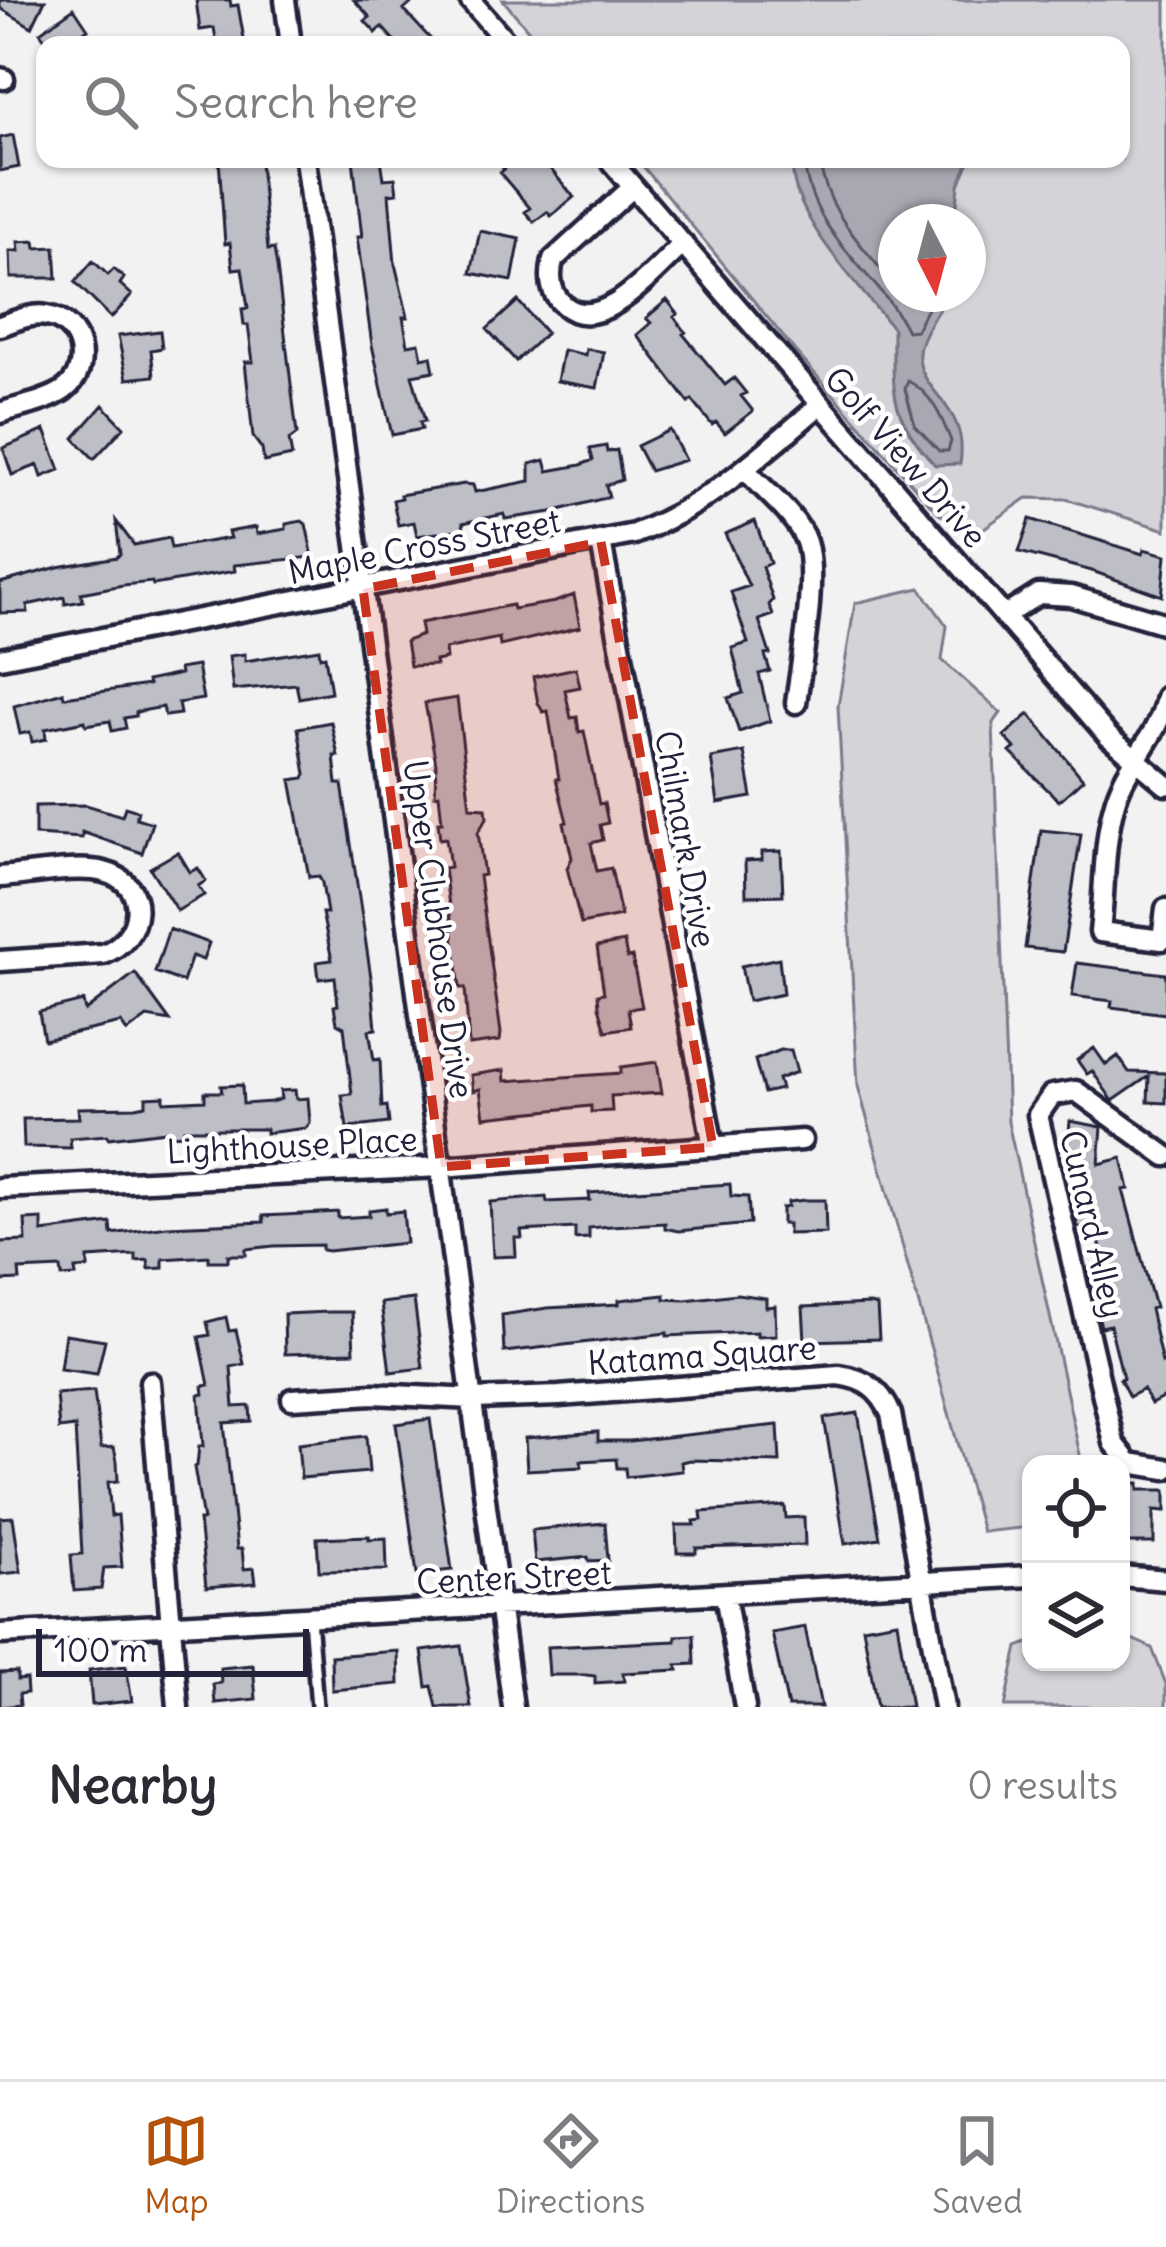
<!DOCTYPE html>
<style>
:root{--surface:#fff;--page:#f2f2f3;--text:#2b2b33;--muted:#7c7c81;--line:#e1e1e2;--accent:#b45309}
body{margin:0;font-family:Delius,sans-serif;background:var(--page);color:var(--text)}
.controls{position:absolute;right:36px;bottom:36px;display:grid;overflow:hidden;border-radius:24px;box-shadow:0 3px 9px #0004}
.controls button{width:108px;height:108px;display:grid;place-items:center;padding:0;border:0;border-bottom:3px solid var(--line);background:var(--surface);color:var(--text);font:60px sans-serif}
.compass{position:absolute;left:878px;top:204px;width:108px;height:108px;border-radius:50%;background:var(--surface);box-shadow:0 3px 9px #0004;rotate:174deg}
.scale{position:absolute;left:36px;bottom:30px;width:273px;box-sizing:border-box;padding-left:12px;border:6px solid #22223b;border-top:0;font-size:33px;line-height:42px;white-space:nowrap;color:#22223b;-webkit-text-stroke:9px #fff;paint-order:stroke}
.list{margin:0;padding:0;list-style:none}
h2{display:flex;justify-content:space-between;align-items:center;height:156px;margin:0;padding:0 48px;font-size:51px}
h2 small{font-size:39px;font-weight:400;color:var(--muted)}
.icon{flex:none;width:66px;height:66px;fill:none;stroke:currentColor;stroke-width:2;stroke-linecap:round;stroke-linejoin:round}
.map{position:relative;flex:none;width:1166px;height:1707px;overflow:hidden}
.search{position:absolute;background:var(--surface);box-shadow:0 3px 9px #0004;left:36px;right:36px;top:36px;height:132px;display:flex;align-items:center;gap:30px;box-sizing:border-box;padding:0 42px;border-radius:24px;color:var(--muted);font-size:45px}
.sheet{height:372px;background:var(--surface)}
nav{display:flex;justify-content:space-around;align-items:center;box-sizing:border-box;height:168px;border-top:3px solid var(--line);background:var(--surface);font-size:33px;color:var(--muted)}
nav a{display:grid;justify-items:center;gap:6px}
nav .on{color:var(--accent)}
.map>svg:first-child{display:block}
.green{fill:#d3d3d8;stroke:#7a7a8a;stroke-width:3;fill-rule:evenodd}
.water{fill:#a8a8b2;stroke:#727282;stroke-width:3}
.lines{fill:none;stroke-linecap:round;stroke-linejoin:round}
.shore{stroke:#58586b;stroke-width:3}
.building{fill:#bebec6;stroke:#22223b;stroke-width:3}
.lane-casing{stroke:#22223b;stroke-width:18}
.street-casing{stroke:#22223b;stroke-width:27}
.lane{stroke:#fff;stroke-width:9}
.street{stroke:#fff;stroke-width:18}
.marked{fill:#c8321e;fill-opacity:0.2;stroke:#c8321e;stroke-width:9;stroke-dasharray:24 15;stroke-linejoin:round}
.labels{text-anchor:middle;stroke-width:9;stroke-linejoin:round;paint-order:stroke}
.street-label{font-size:33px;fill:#22223b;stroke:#fff}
</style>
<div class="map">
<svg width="1166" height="1707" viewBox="0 0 1166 1707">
<rect width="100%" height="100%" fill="#f2f2f3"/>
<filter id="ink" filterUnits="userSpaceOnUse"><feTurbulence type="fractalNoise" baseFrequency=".00833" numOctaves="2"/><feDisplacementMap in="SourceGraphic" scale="24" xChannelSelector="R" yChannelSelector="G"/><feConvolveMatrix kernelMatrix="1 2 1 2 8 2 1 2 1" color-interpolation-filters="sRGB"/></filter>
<g filter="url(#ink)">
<path class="green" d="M 503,0 L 1166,0 L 1166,530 L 1066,499 L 1027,498 L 970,538 L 935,510 L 795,351 L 637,159 L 1121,159 L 1121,45 L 541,45 ZM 896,222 L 968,222 L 968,294 L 896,294 Z
M 920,588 L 947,626 L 942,660 L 1001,713 L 993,724 L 1008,1122 L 1082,1464 L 1031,1464 L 1031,1527 L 982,1532 L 858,1086 L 838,706 L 855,603 Z
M 1121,1634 L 1152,1648 L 1166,1684 L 1166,1707 L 1005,1707 L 1018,1647 L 1031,1642 L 1031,1662 L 1121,1662 Z"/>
<path class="water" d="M 793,159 L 970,159 L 959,185 L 955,222 L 896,222 L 896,294 L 948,294 C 939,310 920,335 919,353 C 917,393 970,404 960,464 L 935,465 C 889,414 893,395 893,329 C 863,289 785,212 793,159 Z"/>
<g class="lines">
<path class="shore" d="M 804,159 C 810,237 878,271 907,331 L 916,330 L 934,294
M 819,159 C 827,215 864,246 896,288
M 908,381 C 931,392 942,418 951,441 L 948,451 L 939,451 L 915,425 L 905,389 Z"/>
</g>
<path class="building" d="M 0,0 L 45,0 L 32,27 L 0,8 Z
M 196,0 L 230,0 L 231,6 L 238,5 L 245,45 L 217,45 L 214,28 L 200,30 Z
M 354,0 L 415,0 L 404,10 L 436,45 L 398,45 L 382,27 L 376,33 L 365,21 L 370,17 Z
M 74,8 L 88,29 L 81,34 L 88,45 L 49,45 L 40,32 Z
M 13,135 L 19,167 L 0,171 L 0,138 Z
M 219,159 L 260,162 L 268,250 L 274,249 L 277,267 L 297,434 L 289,440 L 292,456 L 264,462 L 262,449 L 253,437 L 245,362 L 253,362 L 248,325 L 244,325 L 242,309 L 248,308 L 242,268 L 233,269 L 230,243 L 225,244 Z
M 353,159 L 381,159 L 384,179 L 395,178 L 397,193 L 389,194 L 395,264 L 408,317 L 403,317 L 408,345 L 419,343 L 422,358 L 431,356 L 434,371 L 412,375 L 425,421 L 420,422 L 422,429 L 392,435 L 372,345 L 357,237 L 362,237 Z
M 495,159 L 542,159 L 574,197 L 551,216 L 547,212 L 534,222 L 525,212 L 530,208 L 500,173 L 504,169 Z
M 480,231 L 520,239 L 512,281 L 471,273 Z
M 35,241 L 36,248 L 55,247 L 57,278 L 11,278 L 10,251 L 19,251 L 18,242 Z
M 93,261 L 108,275 L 114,269 L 124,278 L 120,284 L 132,295 L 111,318 L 75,282 Z
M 667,300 L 678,314 L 674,317 L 686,332 L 683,334 L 725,385 L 734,378 L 746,393 L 741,396 L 753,411 L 725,433 L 716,422 L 712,425 L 692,400 L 689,403 L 637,335 L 651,323 L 646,318 Z
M 518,301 L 546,333 L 516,361 L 487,329 Z
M 160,331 L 162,348 L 151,350 L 154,376 L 127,379 L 118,336 Z
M 586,349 L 604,352 L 597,388 L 557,381 L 563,350 L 585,355 Z
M 103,405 L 124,427 L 94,459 L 74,438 Z
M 45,430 L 60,470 L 42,477 L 38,465 L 12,475 L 3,448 Z
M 670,430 L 685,460 L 650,471 L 637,446 Z
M 606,446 L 607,452 L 617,450 L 622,480 L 606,485 L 609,497 L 552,512 L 505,519 L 504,514 L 463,523 L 464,529 L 417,536 L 414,522 L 398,525 L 393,500 L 401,498 L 400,495 L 464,484 L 473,485 L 475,492 L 530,481 L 530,464 L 545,460 L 548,471 L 581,465 L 593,460 L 590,449 Z
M 1030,519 L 1143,554 L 1144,549 L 1166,555 L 1162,596 L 1092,571 L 1019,552 Z
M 116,521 L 134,545 L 169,538 L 171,548 L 230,538 L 228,532 L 256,527 L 257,534 L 286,529 L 286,524 L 302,521 L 306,524 L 313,557 L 234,565 L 235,571 L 153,585 L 152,582 L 123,585 L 81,593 L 83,601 L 65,604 L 64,597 L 27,605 L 28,612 L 0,613 L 0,583 L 58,567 L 117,557 L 120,554 Z
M 755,521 L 770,563 L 762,567 L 773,600 L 769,605 L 773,615 L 759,620 L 770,654 L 765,655 L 770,671 L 759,674 L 770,721 L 739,732 L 728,698 L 743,693 L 732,648 L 748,643 L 731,592 L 749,586 L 725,534 Z
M 574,595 L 580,627 L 500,646 L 499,638 L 445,649 L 446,659 L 435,661 L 436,665 L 410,666 L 406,641 L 422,635 L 420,623 L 512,605 L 513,609 L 555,602 Z
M 319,649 L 320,657 L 325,656 L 331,692 L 299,698 L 296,684 L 233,690 L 229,656 L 245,654 L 245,661 Z
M 197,666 L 203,699 L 178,703 L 180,714 L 165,716 L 163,707 L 136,712 L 136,716 L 124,718 L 126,728 L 112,731 L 110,721 L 86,725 L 85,721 L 45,729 L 46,739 L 32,742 L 30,732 L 20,734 L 14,706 L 63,692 L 64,697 L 148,685 L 147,681 L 180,674 L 179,669 Z
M 576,668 L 580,687 L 565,690 L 571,718 L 577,717 L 579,732 L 584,731 L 599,804 L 604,803 L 608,823 L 600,825 L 603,840 L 591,843 L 597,871 L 611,868 L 621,916 L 581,924 L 567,868 L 572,858 L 564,823 L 567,822 L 556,779 L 559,779 L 548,711 L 543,712 L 538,703 L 533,677 Z
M 457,698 L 470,807 L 486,808 L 487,818 L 478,832 L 484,875 L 479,876 L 501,1033 L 500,1041 L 469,1045 L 465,988 L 460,988 L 444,868 L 450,867 L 446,838 L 440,839 L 438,822 L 442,822 L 439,794 L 435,795 L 436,764 L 425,703 Z
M 1029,714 L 1083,779 L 1059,801 L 1010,752 L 1015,748 L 1004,736 Z
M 331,722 L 338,756 L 334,756 L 337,784 L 342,784 L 372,984 L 376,1029 L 369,1030 L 374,1060 L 380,1059 L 382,1107 L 387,1106 L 389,1123 L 347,1128 L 342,1095 L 352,1094 L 344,1027 L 337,1023 L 334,1006 L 338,1005 L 335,977 L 319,979 L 317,962 L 332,960 L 322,913 L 327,913 L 322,883 L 319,876 L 309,877 L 291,780 L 304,778 L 306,774 L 298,728 Z
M 744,752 L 752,797 L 718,803 L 711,758 Z
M 86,805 L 122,816 L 125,807 L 138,811 L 136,818 L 152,823 L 142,853 L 82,832 L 82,838 L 35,835 L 35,806 Z
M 1041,830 L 1081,834 L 1063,952 L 1025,948 Z
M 781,851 L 783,895 L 746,896 L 745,861 L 762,860 L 762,852 Z
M 178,852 L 190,872 L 198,868 L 206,881 L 198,886 L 204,895 L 177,911 L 150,868 Z
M 169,929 L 209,943 L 203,960 L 192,956 L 183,982 L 155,972 Z
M 624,942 L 627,958 L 632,957 L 642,1007 L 628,1009 L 631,1027 L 606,1031 L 599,1007 L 598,994 L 604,993 L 597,947 Z
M 779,958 L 783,994 L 748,1001 L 741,966 Z
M 1077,963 L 1166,974 L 1166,1014 L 1111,1007 L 1112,1001 L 1072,996 Z
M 135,973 L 170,1021 L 147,1017 L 127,1032 L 121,1023 L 44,1040 L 39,1012 L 83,1001 L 85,1011 Z
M 1094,1048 L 1106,1065 L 1118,1056 L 1129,1072 L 1166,1073 L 1166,1103 L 1148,1102 L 1149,1076 L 1113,1101 L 1092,1071 L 1087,1074 L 1077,1060 Z
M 781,1050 L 791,1050 L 797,1072 L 778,1079 L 781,1089 L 764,1093 L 755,1060 Z
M 657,1062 L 662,1093 L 611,1096 L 612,1111 L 591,1112 L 591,1106 L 484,1117 L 480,1089 L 473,1091 L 471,1075 L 504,1070 L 505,1081 L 621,1073 L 621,1067 Z
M 242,1085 L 243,1104 L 271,1102 L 281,1099 L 280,1091 L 295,1090 L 296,1099 L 308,1098 L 310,1123 L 306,1128 L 266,1133 L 266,1129 L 184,1129 L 184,1134 L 166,1135 L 166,1131 L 108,1138 L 107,1135 L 70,1138 L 71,1148 L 24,1147 L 23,1119 L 79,1118 L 78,1108 L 136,1107 L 146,1105 L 146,1097 L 164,1096 L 164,1102 L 205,1100 L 205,1092 L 222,1092 L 221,1086 Z
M 1070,1121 L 1102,1127 L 1099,1164 L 1122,1158 L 1129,1189 L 1123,1190 L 1155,1307 L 1150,1309 L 1162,1363 L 1166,1361 L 1166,1396 L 1151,1404 L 1143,1389 L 1129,1397 L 1120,1379 L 1123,1378 L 1110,1325 L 1101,1327 L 1087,1268 L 1104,1264 L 1097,1230 L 1078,1227 L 1073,1207 L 1080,1206 L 1067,1157 Z
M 730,1184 L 731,1196 L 748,1197 L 750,1224 L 678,1231 L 665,1228 L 665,1223 L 611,1226 L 589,1228 L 589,1238 L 575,1239 L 575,1228 L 521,1231 L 522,1238 L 515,1238 L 516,1256 L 493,1257 L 490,1202 L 546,1197 L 547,1202 L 590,1200 L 589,1193 Z
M 805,1200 L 825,1200 L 826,1233 L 788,1234 L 788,1224 L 782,1224 L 782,1208 L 788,1207 L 788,1202 Z
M 386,1208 L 386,1213 L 403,1211 L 406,1243 L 328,1251 L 322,1250 L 322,1245 L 274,1246 L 246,1249 L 246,1255 L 228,1255 L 228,1261 L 209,1261 L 209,1256 L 163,1259 L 163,1268 L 149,1269 L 148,1260 L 136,1261 L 136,1255 L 88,1258 L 88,1268 L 75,1269 L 76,1276 L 62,1277 L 61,1268 L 19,1270 L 20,1280 L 0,1281 L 0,1242 L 26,1241 L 25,1220 L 42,1219 L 42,1232 L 111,1223 L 112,1234 L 167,1226 L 264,1222 L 263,1216 L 284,1215 L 338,1212 L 338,1218 L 369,1216 L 369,1210 Z
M 665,1295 L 665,1299 L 685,1300 L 737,1294 L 766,1298 L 766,1307 L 775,1306 L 776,1335 L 757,1336 L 757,1332 L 667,1336 L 667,1333 L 504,1352 L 502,1315 L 547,1308 L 619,1304 L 619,1300 Z
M 414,1299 L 423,1368 L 390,1372 L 381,1303 Z
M 870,1304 L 877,1306 L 879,1339 L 805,1341 L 803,1307 Z
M 329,1312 L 352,1312 L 354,1352 L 285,1354 L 284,1314 Z
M 226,1317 L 229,1331 L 236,1330 L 244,1364 L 231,1367 L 234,1407 L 250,1406 L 251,1421 L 224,1423 L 237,1549 L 242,1549 L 244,1569 L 254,1568 L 256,1583 L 206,1587 L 199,1520 L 203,1520 L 194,1467 L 197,1466 L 199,1446 L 203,1446 L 199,1395 L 204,1394 L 203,1386 L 209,1385 L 199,1337 L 210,1335 L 207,1322 Z
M 65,1334 L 105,1340 L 97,1374 L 60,1369 Z
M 94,1391 L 101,1448 L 114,1447 L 117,1461 L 118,1481 L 108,1482 L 111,1516 L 118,1515 L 122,1567 L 104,1568 L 101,1589 L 74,1591 L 71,1555 L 82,1554 L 75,1427 L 59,1429 L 56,1394 Z
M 858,1413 L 880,1538 L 845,1544 L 824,1418 Z
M 430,1419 L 452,1570 L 417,1574 L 396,1424 Z
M 778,1425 L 780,1462 L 690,1460 L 681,1462 L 682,1471 L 626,1477 L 625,1468 L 617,1468 L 616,1459 L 581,1461 L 582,1467 L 527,1470 L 525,1438 L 598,1432 L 598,1441 L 630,1441 Z
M 366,1436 L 369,1472 L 301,1478 L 298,1444 Z
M 1121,1483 L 1139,1483 L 1139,1490 L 1166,1490 L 1166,1511 L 1154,1510 L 1154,1543 L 1124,1543 Z
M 785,1506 L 786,1518 L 804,1517 L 805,1545 L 696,1548 L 696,1553 L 677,1553 L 676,1525 L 695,1525 L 694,1521 L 702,1520 L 701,1512 Z
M 13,1517 L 21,1572 L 0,1574 L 0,1518 Z
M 605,1523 L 608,1560 L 589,1561 L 588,1557 L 535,1562 L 532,1530 Z
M 369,1536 L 369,1539 L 386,1538 L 387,1570 L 319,1571 L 317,1538 Z
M 897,1621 L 911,1707 L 877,1707 L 863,1627 Z
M 805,1627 L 821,1707 L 788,1707 L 772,1633 Z
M 694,1635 L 695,1664 L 677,1665 L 678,1670 L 623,1673 L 624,1681 L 595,1683 L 595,1676 L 586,1675 L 549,1675 L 547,1647 L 676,1641 L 676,1636 Z
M 461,1646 L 471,1707 L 437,1707 L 432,1686 L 427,1687 L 422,1651 Z
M 398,1651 L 399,1684 L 332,1690 L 331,1656 Z
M 253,1665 L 256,1699 L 215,1703 L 213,1684 L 221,1683 L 220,1668 Z
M 126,1666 L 132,1701 L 92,1705 L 89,1670 Z
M 17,1672 L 17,1680 L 26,1679 L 27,1693 L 19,1694 L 20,1705 L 0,1707 L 0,1673 Z"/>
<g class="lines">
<defs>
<path id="lane" d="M 310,1617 L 317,1707"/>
<path id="street" d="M 285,0 L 291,45
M 470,0 L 509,45
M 0,78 L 4,79
M 305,159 L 513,1707
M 609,159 L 1108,736 L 1166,785
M 633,187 L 553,260 C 549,277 550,294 564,305 C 601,337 656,268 683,244
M 0,326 C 15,321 31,313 47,316 C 83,322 93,369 64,390 C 47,402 20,406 0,413
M 745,469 C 763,490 797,515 806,542 C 818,578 801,663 796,703
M 601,542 L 713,1147
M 1004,616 L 1039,594 L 1071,596 L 1166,624
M 0,658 L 634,534 C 708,506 761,455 821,404
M 1166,697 C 1159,736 1128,761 1116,799 C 1103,839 1105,890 1100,932 L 1162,940 L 1166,909
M 0,877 C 29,875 77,865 104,872 C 151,883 144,939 103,954 L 0,961
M 1166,1156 L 1076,1091 L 1052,1095 L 1038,1115 L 1114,1443 L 1130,1463 L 1166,1469
M 0,1188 L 441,1167 L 802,1140
M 150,1382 L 178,1707
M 292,1399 L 373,1394 L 474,1399 L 559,1396 L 839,1375 C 865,1379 880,1389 891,1414 L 944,1707
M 1121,1576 L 1166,1580
M 725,1595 L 745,1707
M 0,1634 L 1031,1576"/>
</defs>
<use href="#lane" class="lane-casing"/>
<use href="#street" class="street-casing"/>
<use href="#lane" class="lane"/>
<use href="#street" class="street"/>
</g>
</g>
<path class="marked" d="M 601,542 L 713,1147 L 441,1167 L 363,589 Z"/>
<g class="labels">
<g class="street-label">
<text transform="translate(906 457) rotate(49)" y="12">Golf View Drive</text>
<text transform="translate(424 546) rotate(-11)" y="12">Maple Cross Street</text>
<text transform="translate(686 839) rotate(80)" y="12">Chilmark Drive</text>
<text transform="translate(439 929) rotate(82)" y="12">Upper Clubhouse Drive</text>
<text transform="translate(292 1145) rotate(-3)" y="12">Lighthouse Place</text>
<text transform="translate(1093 1224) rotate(77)" y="12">Cunard Alley</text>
<text transform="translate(702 1355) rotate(-4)" y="12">Katama Square</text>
<text transform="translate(514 1577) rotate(-3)" y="12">Center Street</text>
</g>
</g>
</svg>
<div class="controls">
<button><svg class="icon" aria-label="locate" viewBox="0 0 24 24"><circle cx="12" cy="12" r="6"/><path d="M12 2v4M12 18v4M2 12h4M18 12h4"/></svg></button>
<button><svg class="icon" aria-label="layers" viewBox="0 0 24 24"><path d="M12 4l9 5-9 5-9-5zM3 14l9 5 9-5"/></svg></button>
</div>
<svg class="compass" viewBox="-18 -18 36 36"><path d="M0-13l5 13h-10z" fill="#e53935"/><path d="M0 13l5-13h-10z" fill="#7c7c81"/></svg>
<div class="scale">100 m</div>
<div class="search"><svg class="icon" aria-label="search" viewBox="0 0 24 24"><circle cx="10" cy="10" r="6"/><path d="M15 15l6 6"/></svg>Search here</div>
</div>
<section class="sheet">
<h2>Nearby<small>0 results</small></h2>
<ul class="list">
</ul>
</section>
<nav>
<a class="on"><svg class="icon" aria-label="map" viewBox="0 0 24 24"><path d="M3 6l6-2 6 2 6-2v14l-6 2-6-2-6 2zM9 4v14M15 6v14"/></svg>Map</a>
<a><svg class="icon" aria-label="directions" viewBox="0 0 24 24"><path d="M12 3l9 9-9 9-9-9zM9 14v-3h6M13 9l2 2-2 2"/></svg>Directions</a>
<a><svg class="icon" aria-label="saved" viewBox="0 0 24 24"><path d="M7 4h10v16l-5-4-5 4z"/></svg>Saved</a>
</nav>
